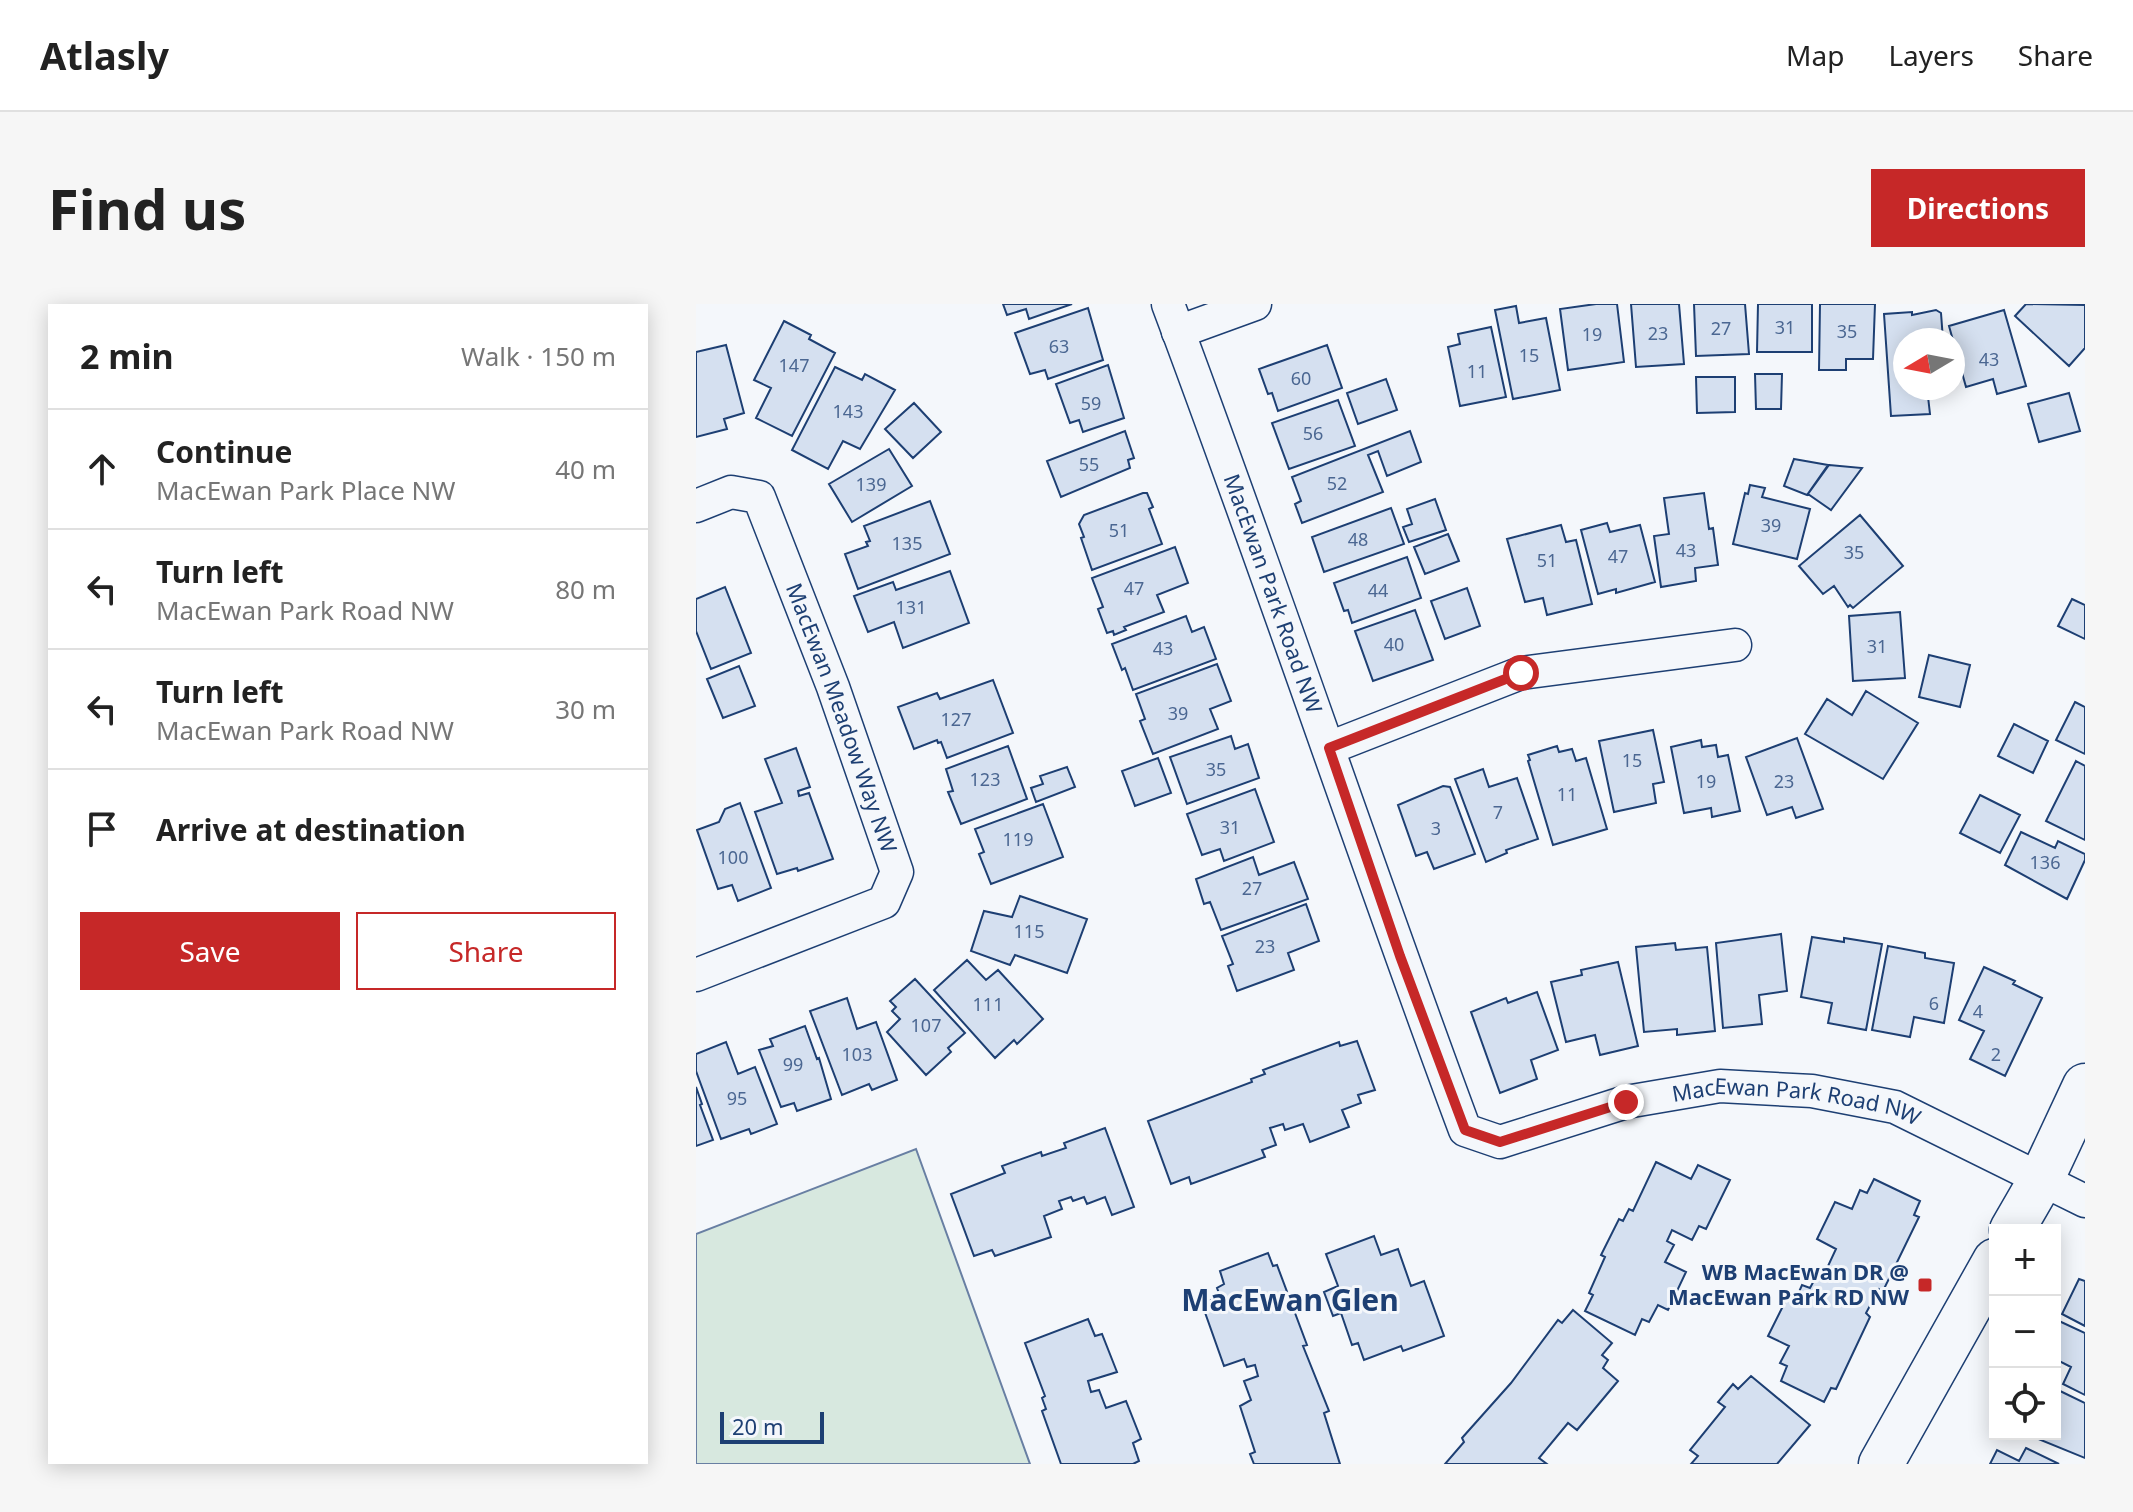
<!DOCTYPE html>
<meta charset="utf-8">
<style>
:root{--surface:#fff;--page:#f6f6f6;--text:#222;--muted:#767676;--line:#e0e0e0;--accent:#c62828}
body{margin:0;font-family:"Noto Sans",sans-serif;background:var(--page);color:var(--text)}
.controls{position:absolute;right:24px;bottom:24px;display:grid;overflow:hidden;border-radius:0px;box-shadow:0 4px 20px #0003}
.controls button{width:72px;height:72px;display:grid;place-items:center;padding:0;border:0;border-bottom:2px solid var(--line);background:var(--surface);color:var(--text);font:40px sans-serif}
.compass{position:absolute;left:1197px;top:24px;width:72px;height:72px;border-radius:50%;background:var(--surface);box-shadow:0 4px 20px #0003;rotate:260deg}
.scale{position:absolute;left:24px;bottom:20px;width:104px;box-sizing:border-box;padding-left:8px;border:4px solid #1d3f73;border-top:0;font-size:22px;line-height:28px;white-space:nowrap;color:#1d3f73;-webkit-text-stroke:6px #f4f7fb;paint-order:stroke}
.stop{position:absolute;width:24px;height:24px;margin:-18px;border:6px solid #c62828;border-radius:50%;background:#fff}
.stop.end{background:#c62828;border-color:#fff;box-shadow:0 2px 8px #0008}
.list{margin:0;padding:0;list-style:none}
h2{display:flex;justify-content:space-between;align-items:center;height:104px;margin:0;padding:0 32px;font-size:34px}
h2 small{font-size:26px;font-weight:400;color:var(--muted)}
.list li{display:grid;grid-template-columns:52px 1fr auto;gap:24px;align-items:center;box-sizing:border-box;height:120px;padding:0 32px;border-top:2px solid var(--line)}
.list b{display:block;font-size:30px;white-space:nowrap}
.list p{margin:0;font-size:26px;white-space:nowrap;color:var(--muted)}
.list em{font-size:26px;font-style:normal;color:var(--muted)}
.actions{display:flex;gap:16px;padding:24px 32px}
.actions a{flex:1;padding:18px 0;border:2px solid var(--accent);border-radius:0px;text-align:center;font-size:28px;color:var(--accent)}
.actions .main{background:var(--accent);color:#fff}
.icon{flex:none;width:44px;height:44px;fill:none;stroke:currentColor;stroke-width:2;stroke-linecap:round;stroke-linejoin:round}
.map{position:relative;flex:none;width:1389px;height:1160px;overflow:hidden;border-radius:0px}
header{display:flex;align-items:center;gap:48px;box-sizing:border-box;height:112px;padding:0 40px;background:var(--surface);border-bottom:2px solid var(--line)}
header strong{font-size:38px}
nav{display:flex;gap:44px;margin-inline-start:auto;font-size:28px}
.intro{display:flex;align-items:center;justify-content:space-between;box-sizing:border-box;height:192px;padding:0 48px}
h1{margin:0;font-size:56px}
.button{padding:20px 36px;border-radius:0px;background:var(--accent);color:#fff;font-size:28px;font-weight:700}
main{display:flex;gap:48px;padding:0 48px}
aside{flex:1;background:var(--surface);border-radius:0px;box-shadow:0 4px 20px #0003}
.map>svg:first-child{display:block}
.green{fill:#d7e8df;stroke:#687fa3;stroke-width:2}
.building{fill:#d5e0f0;stroke:#1d3f73;stroke-width:2}
.lines{fill:none;stroke-linecap:round;stroke-linejoin:round}
.street-casing{stroke:#1d3f73;stroke-width:35}
.secondary-casing{stroke:#1d3f73;stroke-width:47}
.street{stroke:#f4f7fb;stroke-width:32}
.secondary{stroke:#f4f7fb;stroke-width:44}
.route{stroke:#c62828;stroke-width:10}
.poi-dot{fill:#c62828;stroke:#f4f7fb;stroke-width:3}
.labels{text-anchor:middle;stroke-width:6;stroke-linejoin:round;paint-order:stroke}
.number-label{font-size:18px;fill:#4b6792}
.street-label{font-size:22px;fill:#1d3f73;stroke:#f4f7fb}
.poi-label{font-size:22px;font-weight:bold;fill:#1d3f73;stroke:#f4f7fb;text-anchor:end}
.district-label{font-size:30px;font-weight:bold;fill:#1d3f73;stroke:#f4f7fb}
</style>
<header>
<strong>Atlasly</strong>
<nav><a>Map</a><a>Layers</a><a>Share</a></nav>
</header>
<div class="intro"><h1>Find us</h1><a class="button">Directions</a></div>
<main>
<aside>
<h2>2 min<small>Walk · 150 m</small></h2>
<ul class="list">
<li><svg class="icon" aria-label="ahead" viewBox="0 0 24 24"><path d="M12 20V5M6 11l6-6 6 6"/></svg><div><b>Continue</b><p>MacEwan Park Place NW</p></div><em>40 m</em></li>
<li><svg class="icon" aria-label="left" viewBox="0 0 24 24"><path d="M17 20v-9H6M10 6l-5 5 5 5"/></svg><div><b>Turn left</b><p>MacEwan Park Road NW</p></div><em>80 m</em></li>
<li><svg class="icon" aria-label="left" viewBox="0 0 24 24"><path d="M17 20v-9H6M10 6l-5 5 5 5"/></svg><div><b>Turn left</b><p>MacEwan Park Road NW</p></div><em>30 m</em></li>
<li><svg class="icon" aria-label="arrive" viewBox="0 0 24 24"><path d="M6 21V4h12l-3 4 3 4H6"/></svg><div><b>Arrive at destination</b></div></li>
</ul>
<div class="actions"><a class="main">Save</a><a>Share</a></div>
</aside>
<div class="map">
<svg width="1389" height="1160" viewBox="0 0 1389 1160">
<rect width="100%" height="100%" fill="#f4f7fb"/>
<path class="green" d="M 220,845 L 334,1160 L 0,1160 L 0,930 Z"/>
<path class="building" d="M 307,0 L 376,0 L 333,15 L 330,5 L 311,11 Z
M 900,0 L 921,0 L 928,58 L 872,66 L 864,5 Z
M 935,0 L 983,0 L 988,60 L 940,63 Z
M 998,0 L 1049,0 L 1053,50 L 1000,52 Z
M 1062,0 L 1116,0 L 1116,48 L 1061,48 Z
M 1124,0 L 1179,0 L 1177,55 L 1150,55 L 1150,66 L 1123,66 Z
M 1330,0 L 1389,1 L 1389,44 L 1373,62 L 1319,12 Z
M 820,2 L 823,19 L 850,14 L 864,86 L 817,95 L 799,6 Z
M 392,4 L 407,56 L 352,75 L 349,66 L 334,70 L 319,29 Z
M 1240,6 L 1245,9 L 1247,36 L 1209,36 L 1209,84 L 1231,84 L 1234,110 L 1195,112 L 1188,10 L 1216,8 L 1216,11 Z
M 1308,6 L 1330,82 L 1301,90 L 1297,75 L 1270,83 L 1253,22 Z
M 88,17 L 115,31 L 113,35 L 139,49 L 96,132 L 60,114 L 75,84 L 58,76 Z
M 795,23 L 810,93 L 764,102 L 752,43 L 764,40 L 762,30 Z
M 30,41 L 48,109 L 28,115 L 31,125 L 0,133 L 0,48 Z
M 631,41 L 646,84 L 582,107 L 576,89 L 572,90 L 563,65 Z
M 412,61 L 428,114 L 387,128 L 383,116 L 374,119 L 360,80 Z
M 139,63 L 166,76 L 169,70 L 199,86 L 164,145 L 147,137 L 132,165 L 96,146 Z
M 1059,70 L 1086,70 L 1085,105 L 1060,105 Z
M 1000,73 L 1039,73 L 1039,108 L 1001,109 Z
M 690,75 L 701,106 L 662,120 L 651,89 Z
M 1373,89 L 1384,127 L 1343,138 L 1332,100 Z
M 642,96 L 659,142 L 593,165 L 576,119 Z
M 218,99 L 245,128 L 217,154 L 189,125 Z
M 429,127 L 438,154 L 432,156 L 434,164 L 365,193 L 351,157 Z
M 714,127 L 725,158 L 691,172 L 682,147 L 672,151 L 687,188 L 606,219 L 599,200 L 605,197 L 596,173 Z
M 193,145 L 216,182 L 156,218 L 133,180 Z
M 1098,155 L 1132,161 L 1111,191 L 1088,182 Z
M 1133,161 L 1166,164 L 1135,206 L 1112,190 Z
M 1054,181 L 1069,184 L 1066,193 L 1114,205 L 1101,255 L 1037,240 L 1049,189 L 1052,190 Z
M 447,189 L 451,189 L 457,203 L 453,205 L 466,240 L 396,266 L 385,234 L 388,233 L 383,220 L 388,211 Z
M 1008,189 L 1013,225 L 1017,224 L 1022,261 L 999,264 L 1000,277 L 965,283 L 958,232 L 973,230 L 968,194 Z
M 739,195 L 750,226 L 713,238 L 707,223 L 716,220 L 711,205 Z
M 234,197 L 254,250 L 162,285 L 149,250 L 172,242 L 170,238 L 174,237 L 168,222 Z
M 695,204 L 708,240 L 628,268 L 616,233 Z
M 1164,211 L 1207,262 L 1157,304 L 1154,301 L 1152,303 L 1138,282 L 1127,290 L 1103,262 Z
M 911,219 L 914,228 L 944,221 L 959,278 L 920,289 L 920,285 L 902,290 L 885,226 Z
M 865,221 L 870,238 L 880,236 L 896,300 L 851,311 L 847,294 L 829,298 L 811,235 Z
M 752,230 L 763,257 L 729,270 L 718,243 Z
M 479,243 L 492,279 L 461,291 L 468,308 L 428,323 L 430,326 L 418,331 L 417,327 L 411,329 L 402,305 L 407,303 L 396,274 Z
M 711,253 L 725,294 L 656,319 L 652,306 L 648,307 L 638,279 Z
M 254,267 L 273,319 L 207,344 L 198,318 L 172,328 L 158,292 L 197,278 L 200,286 Z
M 29,283 L 55,349 L 15,365 L 0,327 L 0,295 Z
M 771,284 L 784,322 L 749,335 L 735,297 Z
M 1376,295 L 1389,301 L 1389,335 L 1362,322 Z
M 719,306 L 737,356 L 677,377 L 659,327 Z
M 1204,308 L 1209,374 L 1157,377 L 1153,312 Z
M 490,312 L 496,328 L 508,323 L 520,355 L 437,386 L 429,364 L 426,366 L 416,340 Z
M 1233,351 L 1274,361 L 1264,403 L 1223,393 Z
M 521,360 L 535,397 L 514,405 L 522,425 L 457,450 L 444,417 L 449,415 L 440,390 Z
M 43,362 L 59,402 L 27,414 L 11,375 Z
M 297,376 L 317,429 L 251,454 L 245,438 L 242,439 L 241,436 L 218,445 L 202,403 L 241,389 L 244,395 Z
M 1170,387 L 1222,419 L 1187,475 L 1109,430 L 1131,395 L 1156,411 Z
M 1379,398 L 1389,403 L 1389,450 L 1360,436 Z
M 1318,420 L 1352,437 L 1337,469 L 1302,452 Z
M 957,426 L 968,478 L 957,480 L 960,499 L 918,508 L 903,437 Z
M 535,432 L 539,445 L 552,440 L 563,474 L 491,500 L 474,453 Z
M 1101,434 L 1127,505 L 1100,514 L 1096,503 L 1071,511 L 1050,453 Z
M 1005,436 L 1006,443 L 1020,441 L 1022,453 L 1032,451 L 1044,507 L 1016,513 L 1015,504 L 988,509 L 975,443 Z
M 312,442 L 331,495 L 265,520 L 252,488 L 257,487 L 250,465 Z
M 861,442 L 863,448 L 876,445 L 880,457 L 890,454 L 911,525 L 857,541 L 832,457 L 834,456 L 832,451 Z
M 100,444 L 114,483 L 102,487 L 103,492 L 113,489 L 137,555 L 102,567 L 101,564 L 81,570 L 59,508 L 86,499 L 69,455 Z
M 462,454 L 475,489 L 439,502 L 426,467 Z
M 1380,457 L 1389,462 L 1389,536 L 1350,517 Z
M 371,463 L 379,483 L 340,498 L 335,484 L 347,480 L 344,472 Z
M 787,465 L 793,483 L 821,474 L 842,535 L 810,546 L 811,549 L 790,558 L 759,475 Z
M 747,482 L 754,483 L 779,550 L 738,565 L 731,548 L 720,552 L 702,501 Z
M 559,485 L 578,538 L 528,557 L 524,545 L 506,551 L 491,510 Z
M 1284,491 L 1324,511 L 1304,549 L 1264,529 Z
M 44,499 L 75,584 L 42,597 L 36,581 L 22,585 L 1,526 L 23,518 L 29,505 Z
M 347,500 L 367,553 L 295,580 L 283,550 L 288,548 L 279,525 Z
M 1325,528 L 1359,544 L 1362,537 L 1389,550 L 1389,556 L 1371,595 L 1309,561 Z
M 557,553 L 563,571 L 598,558 L 612,595 L 525,626 L 514,598 L 508,600 L 500,575 Z
M 324,592 L 391,615 L 371,669 L 319,651 L 314,661 L 275,647 L 288,607 L 316,613 Z
M 610,600 L 623,637 L 592,649 L 598,666 L 541,687 L 532,662 L 537,660 L 526,632 Z
M 1085,630 L 1091,687 L 1063,691 L 1066,720 L 1027,724 L 1020,639 Z
M 1116,633 L 1148,638 L 1148,634 L 1186,640 L 1170,726 L 1132,719 L 1136,699 L 1105,693 Z
M 979,639 L 980,646 L 1011,643 L 1019,727 L 981,731 L 981,725 L 948,728 L 940,643 Z
M 1192,642 L 1229,649 L 1229,654 L 1258,659 L 1248,719 L 1218,713 L 1214,733 L 1176,726 Z
M 271,656 L 290,676 L 302,666 L 347,715 L 321,740 L 318,736 L 299,754 L 238,686 Z
M 922,658 L 942,742 L 904,751 L 899,731 L 870,738 L 855,678 L 886,671 L 885,666 Z
M 1288,663 L 1319,677 L 1317,680 L 1346,694 L 1309,772 L 1274,755 L 1288,727 L 1263,716 Z
M 219,675 L 269,729 L 252,744 L 255,748 L 230,771 L 191,728 L 204,715 L 196,707 L 200,703 L 194,697 Z
M 841,688 L 862,746 L 835,756 L 841,775 L 804,789 L 775,708 L 810,694 L 812,699 Z
M 151,694 L 161,725 L 180,718 L 201,776 L 176,786 L 173,780 L 146,791 L 114,707 Z
M 109,722 L 121,755 L 123,754 L 135,795 L 101,807 L 98,799 L 85,803 L 63,746 L 77,742 L 74,735 Z
M 661,737 L 679,786 L 662,791 L 665,799 L 646,806 L 653,823 L 614,838 L 607,820 L 589,826 L 587,820 L 574,824 L 580,841 L 566,846 L 569,853 L 495,880 L 493,873 L 475,880 L 452,817 L 556,778 L 555,775 L 569,770 L 567,766 L 643,738 L 644,742 Z
M 30,738 L 42,770 L 59,763 L 81,820 L 55,830 L 53,825 L 25,835 L 0,767 L 0,750 Z
M 0,783 L 6,800 L 4,801 L 17,836 L 0,842 Z
M 409,824 L 438,903 L 416,911 L 409,893 L 391,900 L 388,893 L 377,897 L 375,893 L 363,897 L 366,905 L 348,912 L 355,933 L 299,952 L 296,946 L 278,952 L 255,890 L 309,869 L 306,862 L 345,848 L 346,852 L 370,844 L 368,839 Z
M 960,858 L 995,875 L 1002,861 L 1034,876 L 1010,925 L 1003,922 L 996,936 L 976,926 L 971,937 L 978,941 L 969,958 L 990,968 L 972,1006 L 962,1001 L 953,1018 L 946,1015 L 939,1031 L 889,1007 L 897,991 L 893,989 L 909,953 L 905,951 L 923,915 L 927,917 L 933,905 L 937,907 Z
M 1178,875 L 1224,897 L 1218,911 L 1223,913 L 1187,987 L 1183,985 L 1170,1009 L 1174,1013 L 1140,1085 L 1135,1084 L 1128,1098 L 1085,1077 L 1091,1062 L 1084,1059 L 1093,1042 L 1072,1032 L 1091,994 L 1099,997 L 1106,981 L 1114,984 L 1121,971 L 1134,977 L 1139,966 L 1132,962 L 1140,945 L 1121,935 L 1139,898 L 1156,905 L 1164,886 L 1171,889 Z
M 678,932 L 685,951 L 702,945 L 715,982 L 728,977 L 748,1032 L 707,1047 L 705,1042 L 668,1056 L 662,1039 L 656,1041 L 645,1009 L 637,1012 L 628,988 L 642,982 L 630,950 Z
M 572,949 L 577,962 L 581,961 L 611,1041 L 607,1042 L 633,1107 L 628,1109 L 644,1160 L 558,1160 L 554,1150 L 559,1148 L 544,1102 L 555,1096 L 548,1077 L 562,1072 L 559,1061 L 551,1063 L 548,1055 L 528,1062 L 506,1000 L 524,992 L 521,984 L 528,980 L 524,967 Z
M 1383,975 L 1389,977 L 1389,1022 L 1366,1010 Z
M 877,1006 L 916,1039 L 906,1051 L 912,1056 L 907,1064 L 922,1077 L 881,1126 L 872,1119 L 843,1154 L 851,1160 L 749,1160 L 768,1138 L 766,1134 L 815,1079 L 862,1016 L 866,1019 Z
M 392,1015 L 399,1032 L 406,1030 L 421,1068 L 392,1077 L 395,1088 L 403,1086 L 410,1104 L 430,1097 L 445,1135 L 437,1139 L 443,1157 L 437,1160 L 365,1160 L 346,1107 L 350,1105 L 346,1094 L 349,1092 L 329,1039 Z
M 1363,1017 L 1389,1029 L 1389,1091 L 1367,1080 L 1375,1063 L 1359,1055 L 1359,1026 Z
M 1055,1072 L 1114,1121 L 1081,1160 L 995,1160 L 1002,1152 L 994,1146 L 1029,1103 L 1022,1098 L 1037,1080 L 1042,1085 Z
M 1362,1086 L 1389,1099 L 1389,1154 L 1330,1130 L 1359,1130 L 1359,1094 Z
M 1330,1144 L 1363,1160 L 1294,1160 L 1301,1146 L 1323,1157 Z"/>
<g class="lines">
<defs>
<g id="street">
<path id="s1" d="M 472,0 C 575,274 667,552 769,826 L 804,838 L 930,798 L 1024,782 L 1116,787 L 1199,803 L 1389,897"/>
<path d="M 482,28 L 559,0"/>
<path id="s2" d="M 0,202 L 35,188 L 63,193 L 137,383 L 201,568 L 188,598 L 0,671"/>
<path d="M 633,444 L 825,369 L 1039,341"/>
</g>
<path id="secondary" d="M 1316,926 L 1346,874 L 1389,782
M 1185,1160 L 1299,957"/>
</defs>
<use href="#street" class="street-casing"/>
<use href="#secondary" class="secondary-casing"/>
<use href="#street" class="street"/>
<use href="#secondary" class="secondary"/>
</g>
<g class="lines">
<path class="route" d="M 825,369 L 633,444 L 704,652 L 769,826 L 804,838 L 930,798"/>
</g>
<rect class="poi-dot" x="1221" y="973" width="16" height="16" rx="4"/>
<g class="labels">
<g class="number-label">
<text x="1089" y="30">31</text>
<text x="1025" y="31">27</text>
<text x="1151" y="34">35</text>
<text x="962" y="36">23</text>
<text x="896" y="37">19</text>
<text x="363" y="49">63</text>
<text x="833" y="58">15</text>
<text x="1293" y="62">43</text>
<text x="98" y="68">147</text>
<text x="781" y="74">11</text>
<text x="605" y="81">60</text>
<text x="395" y="106">59</text>
<text x="152" y="114">143</text>
<text x="617" y="136">56</text>
<text x="393" y="167">55</text>
<text x="641" y="186">52</text>
<text x="175" y="187">139</text>
<text x="1075" y="228">39</text>
<text x="423" y="233">51</text>
<text x="662" y="242">48</text>
<text x="211" y="246">135</text>
<text x="990" y="253">43</text>
<text x="1158" y="255">35</text>
<text x="922" y="259">47</text>
<text x="851" y="263">51</text>
<text x="438" y="291">47</text>
<text x="682" y="293">44</text>
<text x="215" y="310">131</text>
<text x="698" y="347">40</text>
<text x="1181" y="349">31</text>
<text x="467" y="351">43</text>
<text x="482" y="416">39</text>
<text x="260" y="422">127</text>
<text x="936" y="463">15</text>
<text x="520" y="472">35</text>
<text x="289" y="482">123</text>
<text x="1010" y="484">19</text>
<text x="1088" y="484">23</text>
<text x="871" y="497">11</text>
<text x="802" y="515">7</text>
<text x="534" y="530">31</text>
<text x="740" y="531">3</text>
<text x="322" y="542">119</text>
<text x="37" y="560">100</text>
<text x="1349" y="565">136</text>
<text x="556" y="591">27</text>
<text x="333" y="634">115</text>
<text x="569" y="649">23</text>
<text x="1238" y="706">6</text>
<text x="292" y="707">111</text>
<text x="1282" y="714">4</text>
<text x="230" y="728">107</text>
<text x="161" y="757">103</text>
<text x="1300" y="757">2</text>
<text x="97" y="767">99</text>
<text x="41" y="801">95</text>
</g>
<g class="street-label">
<text dy="8" stroke="none"><textPath href="#s1" startOffset="308">MacEwan Park Road NW</textPath></text>
<text dy="8" stroke="none"><textPath href="#s2" startOffset="302">MacEwan Meadow Way NW</textPath></text>
<text dy="8" stroke="none"><textPath href="#s1" startOffset="1220">MacEwan Park Road NW</textPath></text>
</g>
<g class="poi-label">
<text x="1213" y="976">WB MacEwan DR @<tspan x="1213" dy="25">MacEwan Park RD NW</tspan></text>
</g>
<g class="district-label">
<text x="594" y="1007">MacEwan Glen</text>
</g>
</g>
</svg>
<div class="controls">
<button>+</button>
<button>−</button>
<button><svg class="icon" aria-label="locate" viewBox="0 0 24 24"><circle cx="12" cy="12" r="6"/><path d="M12 2v4M12 18v4M2 12h4M18 12h4"/></svg></button>
</div>
<svg class="compass" viewBox="-18 -18 36 36"><path d="M0-13l5 13h-10z" fill="#e53935"/><path d="M0 13l5-13h-10z" fill="#767676"/></svg>
<div class="scale">20 m</div>
<div class="stop" style="left:825px;top:369px"></div>
<div class="stop end" style="left:930px;top:798px"></div>
</div>
</main>
